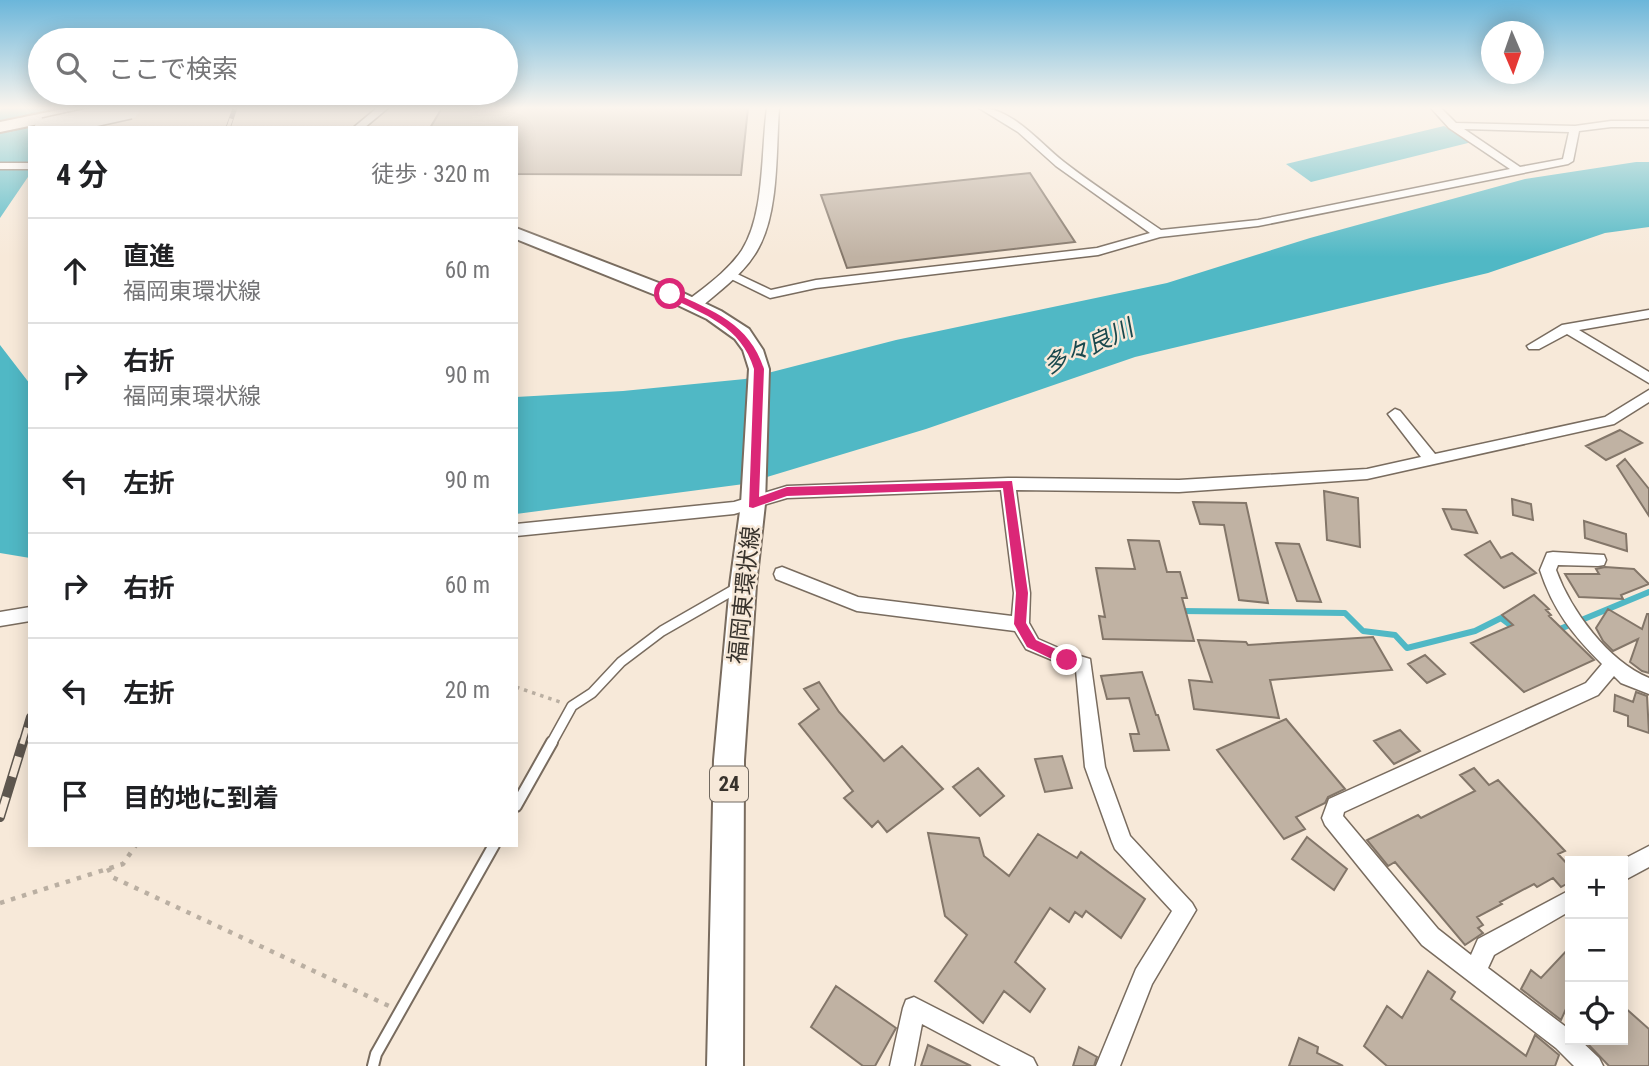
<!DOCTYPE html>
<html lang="ja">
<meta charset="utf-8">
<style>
:root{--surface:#fff;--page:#f2f2f2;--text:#202124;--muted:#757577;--line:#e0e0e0}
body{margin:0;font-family:"Roboto Condensed","Noto Sans JP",sans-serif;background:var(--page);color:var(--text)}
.controls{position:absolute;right:21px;bottom:21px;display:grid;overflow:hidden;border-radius:0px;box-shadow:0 4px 18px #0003}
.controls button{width:63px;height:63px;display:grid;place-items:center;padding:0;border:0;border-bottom:2px solid var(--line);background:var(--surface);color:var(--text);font:35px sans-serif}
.compass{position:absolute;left:1481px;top:21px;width:63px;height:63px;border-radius:50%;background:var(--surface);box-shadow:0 4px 18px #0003;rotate:178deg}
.stop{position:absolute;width:21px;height:21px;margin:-16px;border:5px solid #db2777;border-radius:50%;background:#fff}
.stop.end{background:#db2777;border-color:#fff;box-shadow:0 2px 7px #0008}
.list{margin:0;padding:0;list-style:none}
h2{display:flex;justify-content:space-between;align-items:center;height:91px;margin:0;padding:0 28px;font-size:30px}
h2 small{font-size:23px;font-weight:400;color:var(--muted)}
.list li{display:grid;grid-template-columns:46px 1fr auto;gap:21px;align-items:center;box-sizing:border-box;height:105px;padding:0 28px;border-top:2px solid var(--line)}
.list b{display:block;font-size:26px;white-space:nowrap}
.list p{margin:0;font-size:23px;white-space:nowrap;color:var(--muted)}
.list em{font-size:23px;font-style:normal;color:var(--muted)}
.icon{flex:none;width:38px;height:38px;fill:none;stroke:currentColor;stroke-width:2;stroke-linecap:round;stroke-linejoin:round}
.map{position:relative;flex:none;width:1649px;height:1066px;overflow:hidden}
.search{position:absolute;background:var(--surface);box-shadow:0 4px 18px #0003;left:28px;top:28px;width:490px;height:77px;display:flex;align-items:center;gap:18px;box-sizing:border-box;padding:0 24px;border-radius:38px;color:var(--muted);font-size:26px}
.panel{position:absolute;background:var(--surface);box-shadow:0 4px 18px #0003;left:28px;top:126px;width:490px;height:721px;border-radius:0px}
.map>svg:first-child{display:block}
.water{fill:#50b8c5}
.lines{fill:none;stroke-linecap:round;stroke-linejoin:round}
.stream{stroke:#50b8c5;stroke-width:6}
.building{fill:#c0b2a3;stroke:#837669;stroke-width:2}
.lane-far1-casing{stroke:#796c5f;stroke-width:12}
.lane-casing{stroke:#796c5f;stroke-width:14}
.street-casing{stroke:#796c5f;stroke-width:3}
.secondary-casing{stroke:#796c5f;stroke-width:3}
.primary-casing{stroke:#796c5f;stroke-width:4}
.highway-casing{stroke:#796c5f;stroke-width:4}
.path-far1{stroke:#baafa2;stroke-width:3.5;stroke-dasharray:3.5 5;stroke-linecap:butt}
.path{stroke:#baafa2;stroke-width:4.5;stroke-dasharray:4.5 7;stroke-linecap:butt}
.lane-far1{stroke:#fff;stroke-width:9}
.lane{stroke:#fff;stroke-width:10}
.street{fill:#fff;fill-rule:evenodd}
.secondary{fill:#fff;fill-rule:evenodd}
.primary{fill:#fff;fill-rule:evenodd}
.highway{fill:#fff;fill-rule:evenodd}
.rail-far2-casing{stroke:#5e574f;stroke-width:5}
.rail-far1-casing{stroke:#5e574f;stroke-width:8}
.rail-casing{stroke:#5e574f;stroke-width:10}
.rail-far2{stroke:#f7e9d9;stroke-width:3.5;stroke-dasharray:10;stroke-linecap:butt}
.rail-far1{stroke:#f7e9d9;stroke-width:5;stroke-dasharray:17;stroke-linecap:butt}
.rail{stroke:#f7e9d9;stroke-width:7;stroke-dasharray:21;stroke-linecap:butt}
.highway-bridge-casing{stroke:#796c5f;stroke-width:22;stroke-linecap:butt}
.highway-bridge{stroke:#fff;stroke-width:19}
.route{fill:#db2777}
.labels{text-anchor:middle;stroke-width:5;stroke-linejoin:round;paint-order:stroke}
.shield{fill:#f7e9d9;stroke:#716960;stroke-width:2}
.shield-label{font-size:21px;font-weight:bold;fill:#37322c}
.street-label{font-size:23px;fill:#37322c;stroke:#f7e9d9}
.water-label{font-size:24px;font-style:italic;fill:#19484d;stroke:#f7e9d9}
</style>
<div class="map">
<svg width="1649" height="1066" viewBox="0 0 1649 1066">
<rect width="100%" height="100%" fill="#f7e9d9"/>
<path class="water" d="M 2,108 L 79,108 L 64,128 L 30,128 L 30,174 L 0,218 L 0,111 Z
M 1444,126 L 1472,142 L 1311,182 L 1286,164 Z
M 1636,162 L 1649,162 L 1649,227 L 1605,233 L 1488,273 L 1135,357 L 926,429 L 744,484 L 516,514 L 516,397 L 623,391 L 745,379 L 896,340 L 1167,283 L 1310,238 L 1525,179 Z
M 0,345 L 30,384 L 30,558 L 0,553 Z"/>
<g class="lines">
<path class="stream" d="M 1180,611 L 1345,613 L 1363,631 L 1395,635 L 1407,648 L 1475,631 L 1501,618 L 1517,630
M 1555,631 L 1649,592"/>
</g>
<path class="building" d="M 442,108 L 748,108 L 741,175 L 516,174 L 516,128 L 430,128 Z
M 1030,173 L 1075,242 L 847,268 L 821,195 Z
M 1620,430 L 1642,443 L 1606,460 L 1586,446 Z
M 1625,459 L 1649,489 L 1649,516 L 1617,466 Z
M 1324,491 L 1358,498 L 1360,547 L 1327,540 Z
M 1512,499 L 1531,504 L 1533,520 L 1513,515 Z
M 1193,502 L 1246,503 L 1268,603 L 1239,600 L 1224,525 L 1200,524 Z
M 1443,509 L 1466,510 L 1477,533 L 1452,529 Z
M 1584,521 L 1626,534 L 1627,551 L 1585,538 Z
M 1128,540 L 1159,541 L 1167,572 L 1180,572 L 1187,598 L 1182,598 L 1194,641 L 1103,639 L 1099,616 L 1105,617 L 1096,568 L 1135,569 Z
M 1490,541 L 1501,558 L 1512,553 L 1536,573 L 1504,588 L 1465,555 Z
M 1276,543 L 1299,544 L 1321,602 L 1297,601 Z
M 1605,567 L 1634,569 L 1649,584 L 1621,595 L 1623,599 L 1579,597 L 1565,574 L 1599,574 L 1596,569 Z
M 1534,595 L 1549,609 L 1546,610 L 1551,615 L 1549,616 L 1594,660 L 1524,692 L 1471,643 L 1513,625 L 1502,615 Z
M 1608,609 L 1642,629 L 1647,614 L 1649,614 L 1649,673 L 1642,671 L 1630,662 L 1638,639 L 1613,651 L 1603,641 L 1596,628 Z
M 1373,637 L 1392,670 L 1270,680 L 1279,718 L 1194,709 L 1189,680 L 1212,682 L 1198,640 L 1246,642 L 1248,645 Z
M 1425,655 L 1445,674 L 1427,683 L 1408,664 Z
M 1142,672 L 1156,715 L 1158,715 L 1169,750 L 1134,751 L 1130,734 L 1139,734 L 1129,698 L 1107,699 L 1101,676 Z
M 819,682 L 839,712 L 884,761 L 902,746 L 943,789 L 887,832 L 878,821 L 872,827 L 844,798 L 853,791 L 799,724 L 819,709 L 804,689 Z
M 1636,692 L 1647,696 L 1649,733 L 1628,726 L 1628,716 L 1614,711 L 1615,695 L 1633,702 Z
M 1286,719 L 1345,789 L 1328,797 L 1325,803 L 1296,817 L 1305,829 L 1284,839 L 1217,750 Z
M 1400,730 L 1420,751 L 1394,764 L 1374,741 Z
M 1062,756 L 1072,788 L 1045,792 L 1035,759 Z
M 978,768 L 1004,796 L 980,816 L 953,787 Z
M 1474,768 L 1489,785 L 1498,780 L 1565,851 L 1558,854 L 1570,867 L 1570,882 L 1561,887 L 1553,878 L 1537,887 L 1534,884 L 1500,902 L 1502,904 L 1477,917 L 1483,925 L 1478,928 L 1483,933 L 1465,945 L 1395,862 L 1388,866 L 1367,840 L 1418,815 L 1421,818 L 1475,791 L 1460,775 Z
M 928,833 L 979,838 L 984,856 L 1009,876 L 1038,834 L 1077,858 L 1081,852 L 1145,899 L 1121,938 L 1086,911 L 1082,917 L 1075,912 L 1069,922 L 1050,908 L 1015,962 L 1045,989 L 1030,1012 L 1004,991 L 983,1023 L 935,981 L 967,935 L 945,916 Z
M 1307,837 L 1347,869 L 1334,890 L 1292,859 Z
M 1570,947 L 1570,1000 L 1561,1020 L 1521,989 L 1531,970 L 1541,978 Z
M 1428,971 L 1455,992 L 1451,999 L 1526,1056 L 1535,1035 L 1559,1055 L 1555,1066 L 1387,1066 L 1364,1046 L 1387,1006 L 1402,1018 Z
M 836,986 L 896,1028 L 875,1066 L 863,1066 L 811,1027 Z
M 1623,1006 L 1649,1029 L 1649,1066 L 1609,1066 L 1584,1040 L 1623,1040 Z
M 1299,1038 L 1318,1047 L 1317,1053 L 1343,1066 L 1289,1066 Z
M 928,1045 L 971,1066 L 921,1066 Z
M 1079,1047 L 1097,1057 L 1094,1066 L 1073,1066 Z"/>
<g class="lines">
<defs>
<path id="lane-far1" d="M 551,744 L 572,706 L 592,693 L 621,662 L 662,631 L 737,588"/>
<path id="lane" d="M 516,806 L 552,742
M 373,1066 L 376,1054 L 494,845"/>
<path id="street" d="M 377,108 L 388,108 L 364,128 L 353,128 Z
M 979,108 C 1010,106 1041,144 1064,162 C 1095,186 1129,208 1161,230 L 1258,220 L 1510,169 L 1449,128 L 1431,108 L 1441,108 L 1456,123 L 1575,126 L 1611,121 L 1649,121 L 1649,127 L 1611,127 L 1579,131 L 1573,161 L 1568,164 L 1258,226 L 1160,237 L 1098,255 L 816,288 L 770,298 L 723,275 L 729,271 L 733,272 L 771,290 L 816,280 L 1097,248 L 1150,233 L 1056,166 L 1018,132 ZM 1464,129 L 1569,132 L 1563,159 L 1520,167 Z
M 0,163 L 30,163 L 30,169 L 0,169 Z
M 1649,310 L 1649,318 L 1579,330 L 1649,372 L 1649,383 L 1567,334 L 1539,349 L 1529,349 L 1527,346 L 1562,325 Z
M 1649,390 L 1649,402 L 1614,424 L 1367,479 L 1179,492 L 1016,490 L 1030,593 L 1029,623 L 1038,639 L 1070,653 L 1090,659 L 1105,767 L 1130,836 L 1192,903 L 1196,910 L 1152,984 L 1120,1066 L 1096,1066 L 1136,969 L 1172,911 L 1115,849 L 1112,842 L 1085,767 L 1076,670 L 1026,649 L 1015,631 L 857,611 L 776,579 L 774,574 L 776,569 L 782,567 L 858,597 L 1012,616 L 1014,593 L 1001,490 L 787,498 L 734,514 L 516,536 L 516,524 L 734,502 L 787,486 L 1008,478 L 1179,480 L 1367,469 L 1421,457 L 1388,414 L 1395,409 L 1400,411 L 1435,454 L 1605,417 Z
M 1553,552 L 1604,555 L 1606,560 L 1604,565 L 1598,566 L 1558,565 L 1556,570 C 1571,611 1608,661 1649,678 L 1649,694 L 1621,683 L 1614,676 L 1598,695 L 1344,812 L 1343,816 L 1438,929 L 1471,955 L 1478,939 L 1570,890 L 1570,911 L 1494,955 L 1488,968 L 1570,1030 L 1570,1040 L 1580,1040 L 1599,1058 L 1603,1066 L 1574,1066 L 1556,1048 L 1422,945 L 1325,825 L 1322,818 L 1329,799 L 1586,683 L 1602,664 C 1573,635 1553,610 1540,570 L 1547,553 Z
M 30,607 L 30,621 L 0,626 L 0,612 Z
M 1649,846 L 1649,867 L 1623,881 L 1623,861 L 1620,861 Z
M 914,997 L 1033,1058 L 1037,1066 L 1001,1066 L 922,1024 L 914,1066 L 890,1066 L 903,1008 L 906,1000 Z"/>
<path id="secondary" d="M 767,108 L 779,108 C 776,150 779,210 759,247 C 746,273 720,290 699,309 L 687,309 L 685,305 L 687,301 C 706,286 728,271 742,250 C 765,214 761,150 767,108 Z"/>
<path id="primary" d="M 516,228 L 677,290 L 721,311 L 749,329 L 763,350 L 769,369 L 765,504 L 756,585 L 744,760 L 743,1066 L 707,1066 L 714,760 L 730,585 L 741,504 L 749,369 L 743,350 L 735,339 L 707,319 L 663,298 L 516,239 Z"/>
<path id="highway" d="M 68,108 L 101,108 L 92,113 L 0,132 L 0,122 Z"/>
</defs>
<use href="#lane-far1" class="lane-far1-casing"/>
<use href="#lane" class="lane-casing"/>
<use href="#street" class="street-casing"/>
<use href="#secondary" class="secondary-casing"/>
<use href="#primary" class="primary-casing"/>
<use href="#highway" class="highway-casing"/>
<path class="path-far1" d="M 516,687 L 560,702"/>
<path class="path" d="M 108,868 L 112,877 L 389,1006
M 0,903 L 123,864 L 136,845"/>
<use href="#lane-far1" class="lane-far1"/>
<use href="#lane" class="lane"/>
<use href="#street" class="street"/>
<use href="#secondary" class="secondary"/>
<use href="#primary" class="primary"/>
<use href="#highway" class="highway"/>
<defs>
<path id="rail-far2" d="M 228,128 L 235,108"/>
<path id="rail-far1" d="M 22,744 L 30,717"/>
<path id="rail" d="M 0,817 L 23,742"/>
</defs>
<use href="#rail-far2" class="rail-far2-casing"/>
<use href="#rail-far1" class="rail-far1-casing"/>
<use href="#rail" class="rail-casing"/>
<use href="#rail-far2" class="rail-far2"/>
<use href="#rail-far1" class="rail-far1"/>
<use href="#rail" class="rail"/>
<defs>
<path id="highway-bridge" d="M 44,128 L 130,109"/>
</defs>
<use href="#highway-bridge" class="highway-bridge-casing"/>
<use href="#highway-bridge" class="highway-bridge"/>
</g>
<linearGradient id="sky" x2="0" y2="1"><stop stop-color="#6bb6da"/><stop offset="0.42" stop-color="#fbf5ee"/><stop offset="1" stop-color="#fbf5ee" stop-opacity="0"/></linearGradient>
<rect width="1649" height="257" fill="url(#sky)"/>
<path class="route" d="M 667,292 L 673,292 C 714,312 749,323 764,369 L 759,497 L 787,487 L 1012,481 L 1028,593 L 1026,623 L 1036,640 L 1071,656 L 1071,664 L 1062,664 L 1027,647 L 1014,624 L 1016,593 L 1003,488 L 787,496 L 753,508 L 749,507 L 754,369 C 741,326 705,315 667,296 Z"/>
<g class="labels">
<rect class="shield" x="710" y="766.5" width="38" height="35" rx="5"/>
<g class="shield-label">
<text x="729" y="791">24</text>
</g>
<g class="street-label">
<text transform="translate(744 595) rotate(-84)" y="8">福岡東環状線</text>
</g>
<g class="water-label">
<text transform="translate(1088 347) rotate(-25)" y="8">多々良川</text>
</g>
</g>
</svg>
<div class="controls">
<button>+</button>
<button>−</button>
<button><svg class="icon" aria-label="locate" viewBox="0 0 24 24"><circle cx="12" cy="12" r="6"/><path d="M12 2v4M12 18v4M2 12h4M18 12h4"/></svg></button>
</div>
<svg class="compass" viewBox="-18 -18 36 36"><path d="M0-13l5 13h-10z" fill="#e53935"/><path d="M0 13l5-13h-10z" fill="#757577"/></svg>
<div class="stop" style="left:670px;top:294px"></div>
<div class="stop end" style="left:1067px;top:660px"></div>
<div class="search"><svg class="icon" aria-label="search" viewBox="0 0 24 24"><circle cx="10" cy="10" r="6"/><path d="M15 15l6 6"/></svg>ここで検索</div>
<section class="panel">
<h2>4 分<small>徒歩 · 320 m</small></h2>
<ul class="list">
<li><svg class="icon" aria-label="ahead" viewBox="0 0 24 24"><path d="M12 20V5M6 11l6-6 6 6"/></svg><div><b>直進</b><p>福岡東環状線</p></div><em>60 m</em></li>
<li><svg class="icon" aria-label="right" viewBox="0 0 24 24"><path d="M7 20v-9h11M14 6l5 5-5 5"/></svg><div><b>右折</b><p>福岡東環状線</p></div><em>90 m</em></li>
<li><svg class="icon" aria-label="left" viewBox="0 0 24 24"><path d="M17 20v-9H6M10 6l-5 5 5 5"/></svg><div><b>左折</b></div><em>90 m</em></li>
<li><svg class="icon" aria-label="right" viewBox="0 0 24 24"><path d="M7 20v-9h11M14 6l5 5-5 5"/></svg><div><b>右折</b></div><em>60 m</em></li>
<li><svg class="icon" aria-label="left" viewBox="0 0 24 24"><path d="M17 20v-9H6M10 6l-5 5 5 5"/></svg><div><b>左折</b></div><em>20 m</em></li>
<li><svg class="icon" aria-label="arrive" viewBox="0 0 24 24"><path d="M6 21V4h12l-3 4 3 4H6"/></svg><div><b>目的地に到着</b></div></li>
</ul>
</section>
</div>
